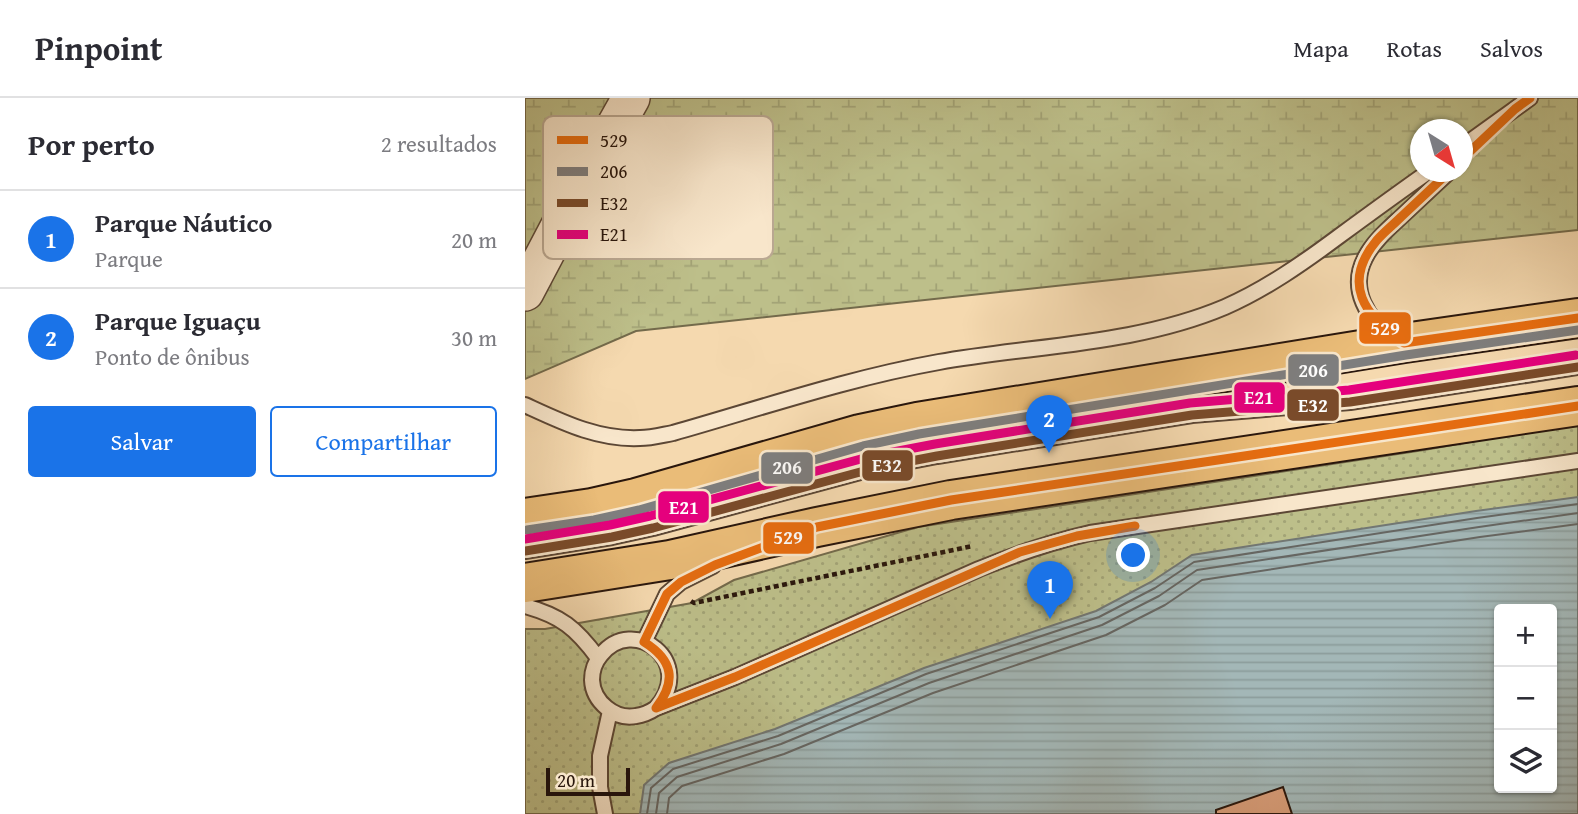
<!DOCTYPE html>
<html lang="pt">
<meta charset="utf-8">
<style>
:root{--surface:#fff;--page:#f7f7f7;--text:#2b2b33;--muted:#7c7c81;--line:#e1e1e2;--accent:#1a73e8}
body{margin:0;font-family:"Gentium Book Plus",serif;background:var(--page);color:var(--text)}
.controls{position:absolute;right:21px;bottom:21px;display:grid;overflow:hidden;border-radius:7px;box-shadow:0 2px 5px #0004}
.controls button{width:63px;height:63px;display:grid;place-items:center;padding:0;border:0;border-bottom:2px solid var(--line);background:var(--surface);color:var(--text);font:35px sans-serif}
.compass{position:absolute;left:885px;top:21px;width:63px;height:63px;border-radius:50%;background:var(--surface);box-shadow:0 2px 5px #0004;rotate:143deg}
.scale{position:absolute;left:21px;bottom:18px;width:84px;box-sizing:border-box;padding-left:7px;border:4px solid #29160c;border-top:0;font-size:19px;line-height:24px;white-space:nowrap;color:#29160c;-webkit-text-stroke:5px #f8e6cb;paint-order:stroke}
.you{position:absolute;left:609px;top:458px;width:24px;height:24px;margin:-18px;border:5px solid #fff;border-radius:50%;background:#1a73e8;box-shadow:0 0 0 10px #1a73e833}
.badge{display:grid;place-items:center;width:46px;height:46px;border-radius:50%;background:var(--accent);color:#fff;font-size:23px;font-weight:700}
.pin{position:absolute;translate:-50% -58px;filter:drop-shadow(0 2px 4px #0008)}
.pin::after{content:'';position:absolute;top:37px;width:24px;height:21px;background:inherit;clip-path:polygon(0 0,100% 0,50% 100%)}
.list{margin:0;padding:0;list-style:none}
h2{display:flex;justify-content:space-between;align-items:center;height:91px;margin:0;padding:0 28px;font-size:30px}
h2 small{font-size:23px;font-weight:400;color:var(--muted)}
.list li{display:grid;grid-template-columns:46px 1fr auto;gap:21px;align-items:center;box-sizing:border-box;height:98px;padding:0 28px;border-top:2px solid var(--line)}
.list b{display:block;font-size:26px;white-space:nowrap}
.list p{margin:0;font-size:23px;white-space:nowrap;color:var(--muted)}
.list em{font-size:23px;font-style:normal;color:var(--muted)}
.actions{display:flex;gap:14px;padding:21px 28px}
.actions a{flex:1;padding:16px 0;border:2px solid var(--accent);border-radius:7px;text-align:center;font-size:24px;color:var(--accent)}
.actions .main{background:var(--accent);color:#fff}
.icon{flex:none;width:38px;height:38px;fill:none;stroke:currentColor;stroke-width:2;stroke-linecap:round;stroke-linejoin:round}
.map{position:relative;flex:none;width:1053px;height:716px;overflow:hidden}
header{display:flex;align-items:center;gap:42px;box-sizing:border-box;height:98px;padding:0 35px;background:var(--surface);border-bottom:2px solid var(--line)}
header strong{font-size:33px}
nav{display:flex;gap:38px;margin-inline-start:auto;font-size:24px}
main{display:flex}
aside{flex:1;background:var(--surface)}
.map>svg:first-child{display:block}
.wetland{fill:url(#wetland-marsh);stroke:#736a4b;stroke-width:2;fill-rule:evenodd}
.park{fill:url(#park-dots);stroke:#736a4b;stroke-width:2;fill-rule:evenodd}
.water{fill:url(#water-rules);stroke:#727773;stroke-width:2;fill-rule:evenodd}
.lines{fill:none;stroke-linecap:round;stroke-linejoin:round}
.shore{stroke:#666662;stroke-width:2}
.building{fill:#d89d79;stroke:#29160c;stroke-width:2}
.service-casing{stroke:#5c4735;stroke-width:18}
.tertiary-casing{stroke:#5c4735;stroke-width:40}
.primary-casing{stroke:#29160c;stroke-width:42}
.path{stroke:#29160c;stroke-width:4.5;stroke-dasharray:5 3.5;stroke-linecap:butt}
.service{stroke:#f8e6cb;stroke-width:14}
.tertiary{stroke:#f8e6cb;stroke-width:37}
.primary{stroke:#eabc78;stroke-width:38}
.bus-1-casing{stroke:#f8e6cb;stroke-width:14}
.bus-2-casing{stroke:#f8e6cb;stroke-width:14}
.bus-3-casing{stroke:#f8e6cb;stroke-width:14}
.bus-4-casing{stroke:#f8e6cb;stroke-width:14}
.bus-1{stroke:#e76d10;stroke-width:9}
.bus-2{stroke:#7e7e7e;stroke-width:9}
.bus-3{stroke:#7a4b2a;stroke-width:9}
.bus-4{stroke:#e5007d;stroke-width:9}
.key{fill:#f8e6cb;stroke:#baa892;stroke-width:2}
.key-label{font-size:19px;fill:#29160c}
.line-badge{stroke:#f8e6cb;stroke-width:2.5}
.badge-label{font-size:19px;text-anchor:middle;font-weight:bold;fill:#fff}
</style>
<header>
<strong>Pinpoint</strong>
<nav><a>Mapa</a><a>Rotas</a><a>Salvos</a></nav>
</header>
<main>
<aside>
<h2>Por perto<small>2 resultados</small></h2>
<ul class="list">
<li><span class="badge">1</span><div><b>Parque Náutico</b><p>Parque</p></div><em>20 m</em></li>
<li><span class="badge">2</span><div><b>Parque Iguaçu</b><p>Ponto de ônibus</p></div><em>30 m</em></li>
</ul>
<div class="actions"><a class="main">Salvar</a><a>Compartilhar</a></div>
</aside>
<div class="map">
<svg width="1053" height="716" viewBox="0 0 1053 716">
<defs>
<pattern id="wetland-marsh" width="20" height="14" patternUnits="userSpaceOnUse" patternTransform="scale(1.75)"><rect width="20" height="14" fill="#bdbf8a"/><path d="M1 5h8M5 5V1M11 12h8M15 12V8" fill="none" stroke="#a2a376"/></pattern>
<pattern id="park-dots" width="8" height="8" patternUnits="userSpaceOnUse" patternTransform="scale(1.75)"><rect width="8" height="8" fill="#bdbf8a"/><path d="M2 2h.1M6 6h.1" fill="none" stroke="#a2a376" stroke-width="1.8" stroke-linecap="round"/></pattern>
<pattern id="water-rules" width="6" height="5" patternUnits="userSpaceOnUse" patternTransform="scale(1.75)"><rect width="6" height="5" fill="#a3b7b7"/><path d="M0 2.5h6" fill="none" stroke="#8c9d9c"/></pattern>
</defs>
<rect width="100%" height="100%" fill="#f5d9af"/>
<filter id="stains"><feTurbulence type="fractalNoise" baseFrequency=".00286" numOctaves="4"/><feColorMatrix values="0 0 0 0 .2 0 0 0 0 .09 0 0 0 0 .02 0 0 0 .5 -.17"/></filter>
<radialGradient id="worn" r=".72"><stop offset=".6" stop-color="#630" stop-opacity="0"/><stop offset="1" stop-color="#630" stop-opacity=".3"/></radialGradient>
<path class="wetland" d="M 0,0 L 1053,0 L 1053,132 L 111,233 L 0,281 ZM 895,32 L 937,32 L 937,74 L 895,74 Z"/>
<path class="park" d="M 1053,325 L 1053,716 L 0,716 L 0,531 L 20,531 L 167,505 L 209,482 L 393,429 L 899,352 ZM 974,511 L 1027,511 L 1027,690 L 974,690 Z"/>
<path class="water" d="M 1053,399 L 1053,716 L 115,716 L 119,687 L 144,665 L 250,631 L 399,570 L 571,513 L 626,484 L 667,457 L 951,413 ZM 974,511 L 1027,511 L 1027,690 L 974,690 Z"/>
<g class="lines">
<path class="shore" d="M 122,716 L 126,690 L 148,671 L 253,638 L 401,576 L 574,519 L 630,490 L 669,464 L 952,420 L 1053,406
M 131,716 L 134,695 L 152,679 L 256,646 L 404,585 L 577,527 L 634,498 L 672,472 L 954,429 L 1053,415
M 142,716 L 144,700 L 157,688 L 259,656 L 408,595 L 581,537 L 640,507 L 677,482 L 955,439 L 1053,426"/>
</g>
<path class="building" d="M 758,689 L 767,716 L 691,716 L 691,712 Z"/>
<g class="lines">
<defs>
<path id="service" d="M 937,49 L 1005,0
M 869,239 C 842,222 824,191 840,160 C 848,144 863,131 876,119 C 892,104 908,89 924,74
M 0,307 C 37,324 73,342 115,340 C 126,340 137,337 148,335 C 236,310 324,280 414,264 C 510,247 610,247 700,209 C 741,191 778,165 813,139 C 843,117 873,95 903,74
M 0,453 L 87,439 L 128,430 L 350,370 L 412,358 L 667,317 L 825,304 L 1053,269
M 0,508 C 36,518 51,530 73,560
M 119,544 L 142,496 L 156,484 L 188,468
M 131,610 C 172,564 108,516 76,557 C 70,564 67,573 67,582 C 68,604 90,622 111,618 C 119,617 125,614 131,610 L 210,579 L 454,471 C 491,456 526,444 565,435 L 1053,363
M 80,716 L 75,689 L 75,658 L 85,613"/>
<path id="tertiary" d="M 0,194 L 41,116 L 106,0"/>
<path id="primary" d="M 0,420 L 67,410 L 111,400 L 335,336 L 392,324 L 879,245 L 1053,220
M 0,485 L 145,462 L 292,429 L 426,402 L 1053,308"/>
</defs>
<use href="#service" class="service-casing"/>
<use href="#tertiary" class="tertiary-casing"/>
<use href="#primary" class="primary-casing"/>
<path class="path" d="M 166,503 L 169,505 L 448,448"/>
<use href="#service" class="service"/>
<use href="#tertiary" class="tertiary"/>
<use href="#primary" class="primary"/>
<defs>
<path id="bus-1" d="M 937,61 L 990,11 L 1005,0
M 924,74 C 908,89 892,104 876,119 C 868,127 859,134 852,142 C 816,185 839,218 879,245 L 1053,220
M 131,610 C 152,583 148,562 119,544 L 142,496 L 156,484 L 190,467 L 292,429 L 426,402 L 1053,308
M 131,610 L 210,579 L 495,454 L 552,438 L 610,428"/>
<path id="bus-2" d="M 2,432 L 69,422 L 114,412 L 338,348 L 394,336 L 881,257 L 1053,232"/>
<path id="bus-3" d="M 0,453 L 87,439 L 128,430 L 350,370 L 412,358 L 667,317 L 825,304 L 1053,269"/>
<path id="bus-4" d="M 0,441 L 85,427 L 125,418 L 347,358 L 410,346 L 665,305 L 824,292 L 1051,257"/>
</defs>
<use href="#bus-1" class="bus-1-casing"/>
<use href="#bus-2" class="bus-2-casing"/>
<use href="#bus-3" class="bus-3-casing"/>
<use href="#bus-4" class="bus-4-casing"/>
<use href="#bus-1" class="bus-1"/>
<use href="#bus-2" class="bus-2"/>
<use href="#bus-3" class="bus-3"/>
<use href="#bus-4" class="bus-4"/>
</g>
<rect x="18" y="18" width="230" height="143" rx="10" class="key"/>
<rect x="32" y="38" width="31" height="8" fill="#e76d10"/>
<rect x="32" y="69" width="31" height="9" fill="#7e7e7e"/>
<rect x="32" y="101" width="31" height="8" fill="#7a4b2a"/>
<rect x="32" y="132" width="31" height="9" fill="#e5007d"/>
<g class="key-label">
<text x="75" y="49">529</text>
<text x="75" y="80">206</text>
<text x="75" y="112">E32</text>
<text x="75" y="143">E21</text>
</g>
<g class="line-badge">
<rect x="833" y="213" width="54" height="34" rx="7" fill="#e76d10"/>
<rect x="762" y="255" width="53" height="34" rx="7" fill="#7e7e7e"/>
<rect x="708" y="283" width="53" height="33" rx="7" fill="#e5007d"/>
<rect x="761" y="290" width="54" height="34" rx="7" fill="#7a4b2a"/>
<rect x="336" y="351" width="53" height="33" rx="7" fill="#7a4b2a"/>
<rect x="235" y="353" width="54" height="34" rx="7" fill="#7e7e7e"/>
<rect x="132" y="392" width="53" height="34" rx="7" fill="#e5007d"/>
<rect x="237" y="423" width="53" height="34" rx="7" fill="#e76d10"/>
</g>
<g class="badge-label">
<text x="860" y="237">529</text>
<text x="788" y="279">206</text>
<text x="734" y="306">E21</text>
<text x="788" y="314">E32</text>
<text x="362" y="374">E32</text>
<text x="262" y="376">206</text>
<text x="159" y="416">E21</text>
<text x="263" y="446">529</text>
</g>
<rect width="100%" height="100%" filter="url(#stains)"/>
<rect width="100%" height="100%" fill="url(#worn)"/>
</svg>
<div class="controls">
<button>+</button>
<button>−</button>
<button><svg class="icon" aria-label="layers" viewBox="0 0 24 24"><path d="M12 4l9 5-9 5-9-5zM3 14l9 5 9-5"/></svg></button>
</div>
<svg class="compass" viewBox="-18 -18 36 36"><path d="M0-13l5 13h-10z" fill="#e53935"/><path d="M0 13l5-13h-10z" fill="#7c7c81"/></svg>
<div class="scale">20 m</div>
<div class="you"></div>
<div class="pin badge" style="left:525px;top:521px">1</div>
<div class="pin badge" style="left:524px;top:355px">2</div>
</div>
</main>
